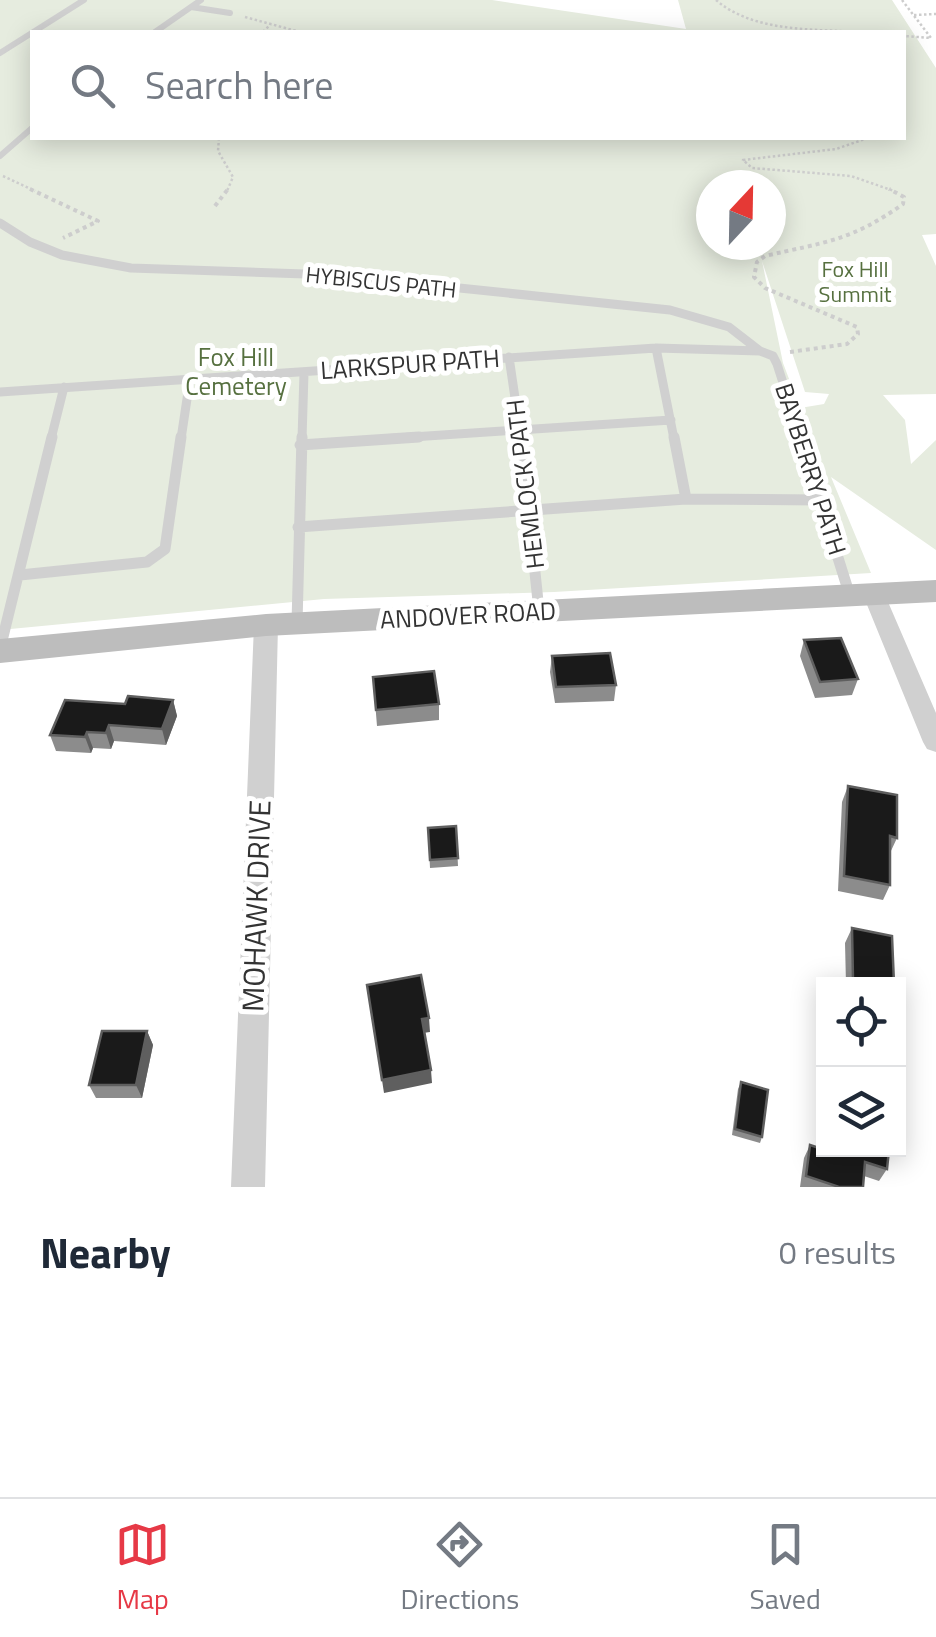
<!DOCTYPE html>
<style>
:root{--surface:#fff;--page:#f2f2f3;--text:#1f2937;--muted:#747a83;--line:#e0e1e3;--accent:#e63946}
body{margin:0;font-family:"Titillium Web",sans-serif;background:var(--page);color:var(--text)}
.controls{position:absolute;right:30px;bottom:30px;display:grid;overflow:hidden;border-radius:0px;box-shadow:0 5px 25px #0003}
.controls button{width:90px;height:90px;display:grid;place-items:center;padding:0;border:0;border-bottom:2px solid var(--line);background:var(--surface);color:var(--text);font:50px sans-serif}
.compass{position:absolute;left:696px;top:170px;width:90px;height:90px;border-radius:50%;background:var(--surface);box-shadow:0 5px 25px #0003;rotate:22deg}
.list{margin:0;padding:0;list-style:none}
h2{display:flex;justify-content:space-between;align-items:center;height:130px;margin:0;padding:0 40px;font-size:42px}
h2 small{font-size:32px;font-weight:400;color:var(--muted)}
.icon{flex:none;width:55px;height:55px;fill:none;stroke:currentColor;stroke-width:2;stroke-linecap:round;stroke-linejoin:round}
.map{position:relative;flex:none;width:936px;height:1187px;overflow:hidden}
.search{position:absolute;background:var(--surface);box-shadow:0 5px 25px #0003;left:30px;right:30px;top:30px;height:110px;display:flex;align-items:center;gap:25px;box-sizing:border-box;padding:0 35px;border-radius:0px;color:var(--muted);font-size:38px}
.sheet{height:310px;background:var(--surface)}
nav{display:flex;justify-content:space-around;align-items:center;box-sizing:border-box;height:140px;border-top:2px solid var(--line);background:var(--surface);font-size:28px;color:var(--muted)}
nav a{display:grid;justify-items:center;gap:5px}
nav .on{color:var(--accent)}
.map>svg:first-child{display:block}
.green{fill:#e6ecdf;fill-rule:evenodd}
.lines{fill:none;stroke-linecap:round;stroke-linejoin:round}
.path-far1{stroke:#cdcdcd;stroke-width:2.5;stroke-dasharray:2.5 2.5;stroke-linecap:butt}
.path{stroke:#cdcdcd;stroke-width:4;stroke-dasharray:4 4;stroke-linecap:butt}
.lane-far2{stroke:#d0d0d0;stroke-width:6}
.lane-far1{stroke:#d0d0d0;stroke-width:9}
.lane{stroke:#d0d0d0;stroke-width:11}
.street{fill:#d0d0d0;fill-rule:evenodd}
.secondary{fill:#bdbdbd;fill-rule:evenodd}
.wall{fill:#8c8c8c}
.shaded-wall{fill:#5f5f5f}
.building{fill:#1a1a1a;stroke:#5f5f5f;stroke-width:2.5}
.labels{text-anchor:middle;stroke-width:10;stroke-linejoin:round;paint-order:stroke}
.far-park-label{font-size:22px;fill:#56703f;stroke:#fff}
.far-street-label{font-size:22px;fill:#333;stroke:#fff}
.park-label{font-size:25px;fill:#56703f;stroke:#fff}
.street-label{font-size:25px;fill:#333;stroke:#fff}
.near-street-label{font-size:30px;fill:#333;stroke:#fff}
</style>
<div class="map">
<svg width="936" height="1187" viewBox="0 0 936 1187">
<rect width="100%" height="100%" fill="#fff"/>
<path class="green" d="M 0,0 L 492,0 L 686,29 L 678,0 L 892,0 L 936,68 L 936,234 L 922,235 L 936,266 L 936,394 L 883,395 L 905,420 L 911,464 L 936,440 L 936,550 L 831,477 L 871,573 L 554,592 L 324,599 L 0,630 ZM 32,32 L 904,32 L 904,138 L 32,138 ZM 711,185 L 771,185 L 771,245 L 711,245 ZM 762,261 L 805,392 L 829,394 L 824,404 L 800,408 L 783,363 Z"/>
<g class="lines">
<path class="path-far1" d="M 716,0 C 753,32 812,29 858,32
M 902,0 L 931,38 L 904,36
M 914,15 L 936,14
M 245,17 L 300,32
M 263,32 L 271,24
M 219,138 L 218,151 L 233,177 L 227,191
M 868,138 L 836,149 L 743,160 L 752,168 L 851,176 L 894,191
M 3,176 L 35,191"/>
<path class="path" d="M 30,189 L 98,221 L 63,238
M 215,206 L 228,189
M 790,352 L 847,344 L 858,334 L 857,327 L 765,288 L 754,277 L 757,262 L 765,256 C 825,242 851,241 903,204 L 904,197 L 889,189"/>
<path class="lane-far2" d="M 191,7 L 230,13
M 155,32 L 201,0
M 0,53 L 84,0
M 0,156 L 32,128"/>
<path class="lane-far1" d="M 0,223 L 30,242 L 62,255 L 131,268 L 334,275 L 670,310 L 729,327 L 760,351
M 656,348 L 674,439
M 509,357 L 521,439
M 0,392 L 656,348 L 760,351 L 773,356 L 777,364 L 801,439
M 51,439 L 64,387
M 181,439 L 190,379
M 302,439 L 304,373
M 382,439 L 671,420"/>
<path class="lane" d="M 521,437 L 539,611
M 674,437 L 686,499
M 800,437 L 850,596
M 300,445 L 419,437
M 298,527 L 686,499 L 821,500
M 20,575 L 147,562 L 165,549 L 181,437
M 297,623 L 302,437
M 0,649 L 52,437"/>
<path class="street" d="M 874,587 L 885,595 L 936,713 L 936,752 L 927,749 L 923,742 L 863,595 Z
M 266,617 L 278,625 L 265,1187 L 231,1187 L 254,625 Z"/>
<path class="secondary" d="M 936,580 L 936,602 L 266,636 L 0,663 L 0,639 L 266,614 Z"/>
</g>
<path class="wall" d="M 804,640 L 858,679 L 852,695 L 815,698 L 800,656 Z
M 552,656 L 616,685 L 614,701 L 555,703 L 550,672 Z
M 373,677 L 439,704 L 439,720 L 377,726 Z
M 173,700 L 177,716 L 166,745 L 114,741 L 111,749 L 93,748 L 91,753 L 56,751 L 50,735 L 125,704 Z
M 848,786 L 897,838 L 890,853 L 890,885 L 883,900 L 838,891 L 842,802 Z
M 456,826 L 458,866 L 430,868 L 428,828 Z
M 852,928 L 894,984 L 846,984 L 845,943 Z
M 147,1031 L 153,1045 L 142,1098 L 96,1098 L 89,1085 Z
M 741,1082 L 762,1137 L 760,1143 L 732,1135 L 738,1089 Z
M 810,1145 L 828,1151 L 829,1150 L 889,1150 L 887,1169 L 879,1181 L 864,1176 L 863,1187 L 800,1187 L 804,1158 Z"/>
<path class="shaded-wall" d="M 173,700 L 177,716 L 166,745 L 162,729 Z
M 109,725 L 114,741 L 111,749 L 106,733 Z
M 87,732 L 93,748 L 91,753 L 85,737 Z
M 429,1018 L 430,1032 L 423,1033 L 422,1019 Z
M 147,1031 L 153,1045 L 142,1098 L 136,1085 Z
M 431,1070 L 432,1083 L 384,1093 L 382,1080 Z"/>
<path class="building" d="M 841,638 L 858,679 L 820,682 L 804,640 Z
M 610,653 L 616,685 L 556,687 L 552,656 Z
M 434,671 L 439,704 L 376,710 L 373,677 Z
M 128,696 L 173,700 L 162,729 L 109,725 L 106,733 L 87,732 L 85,737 L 50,735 L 65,700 L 125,704 Z
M 848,786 L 897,795 L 897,838 L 890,836 L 890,885 L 844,876 Z
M 456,826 L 458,858 L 430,860 L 428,828 Z
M 852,928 L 892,936 L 894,984 L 882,984 L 853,979 Z
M 421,975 L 429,1018 L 422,1019 L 431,1070 L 382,1080 L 367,985 Z
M 102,1031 L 147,1031 L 136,1085 L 89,1085 Z
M 741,1082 L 768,1090 L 762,1137 L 735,1129 Z
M 810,1145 L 834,1153 L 834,1150 L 889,1150 L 887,1169 L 865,1162 L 863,1187 L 839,1187 L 806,1176 Z"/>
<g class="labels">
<g class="far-park-label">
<text x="855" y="277">Fox Hill<tspan x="855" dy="25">Summit</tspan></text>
</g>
<g class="far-street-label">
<text transform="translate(381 282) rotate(6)" y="8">HYBISCUS PATH</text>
</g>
<g class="park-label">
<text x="236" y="366">Fox Hill<tspan x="236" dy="29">Cemetery</tspan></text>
</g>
<g class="street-label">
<text transform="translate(410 364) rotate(-4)" y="9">LARKSPUR PATH</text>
<text transform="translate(811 469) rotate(72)" y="9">BAYBERRY PATH</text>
<text transform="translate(525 484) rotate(-97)" y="9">HEMLOCK PATH</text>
<text transform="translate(468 615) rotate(-3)" y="9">ANDOVER ROAD</text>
</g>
<g class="near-street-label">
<text transform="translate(257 906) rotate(-88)" y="10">MOHAWK DRIVE</text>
</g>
</g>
</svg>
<div class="controls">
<button><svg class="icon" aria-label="locate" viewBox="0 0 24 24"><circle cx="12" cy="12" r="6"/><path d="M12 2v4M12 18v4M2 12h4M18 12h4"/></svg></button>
<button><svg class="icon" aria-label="layers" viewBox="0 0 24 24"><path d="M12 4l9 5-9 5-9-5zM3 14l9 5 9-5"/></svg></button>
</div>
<svg class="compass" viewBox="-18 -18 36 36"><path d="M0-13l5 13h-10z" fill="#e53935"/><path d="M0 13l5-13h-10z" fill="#747a83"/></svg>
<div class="search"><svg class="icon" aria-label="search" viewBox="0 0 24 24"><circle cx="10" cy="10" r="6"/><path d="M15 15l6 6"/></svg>Search here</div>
</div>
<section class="sheet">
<h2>Nearby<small>0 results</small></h2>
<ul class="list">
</ul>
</section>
<nav>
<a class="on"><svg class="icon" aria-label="map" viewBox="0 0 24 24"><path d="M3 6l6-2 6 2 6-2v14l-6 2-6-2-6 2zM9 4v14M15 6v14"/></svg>Map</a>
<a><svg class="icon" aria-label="directions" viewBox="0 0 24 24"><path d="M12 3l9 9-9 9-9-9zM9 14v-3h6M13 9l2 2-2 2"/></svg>Directions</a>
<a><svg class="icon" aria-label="saved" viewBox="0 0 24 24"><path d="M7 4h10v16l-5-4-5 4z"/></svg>Saved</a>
</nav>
